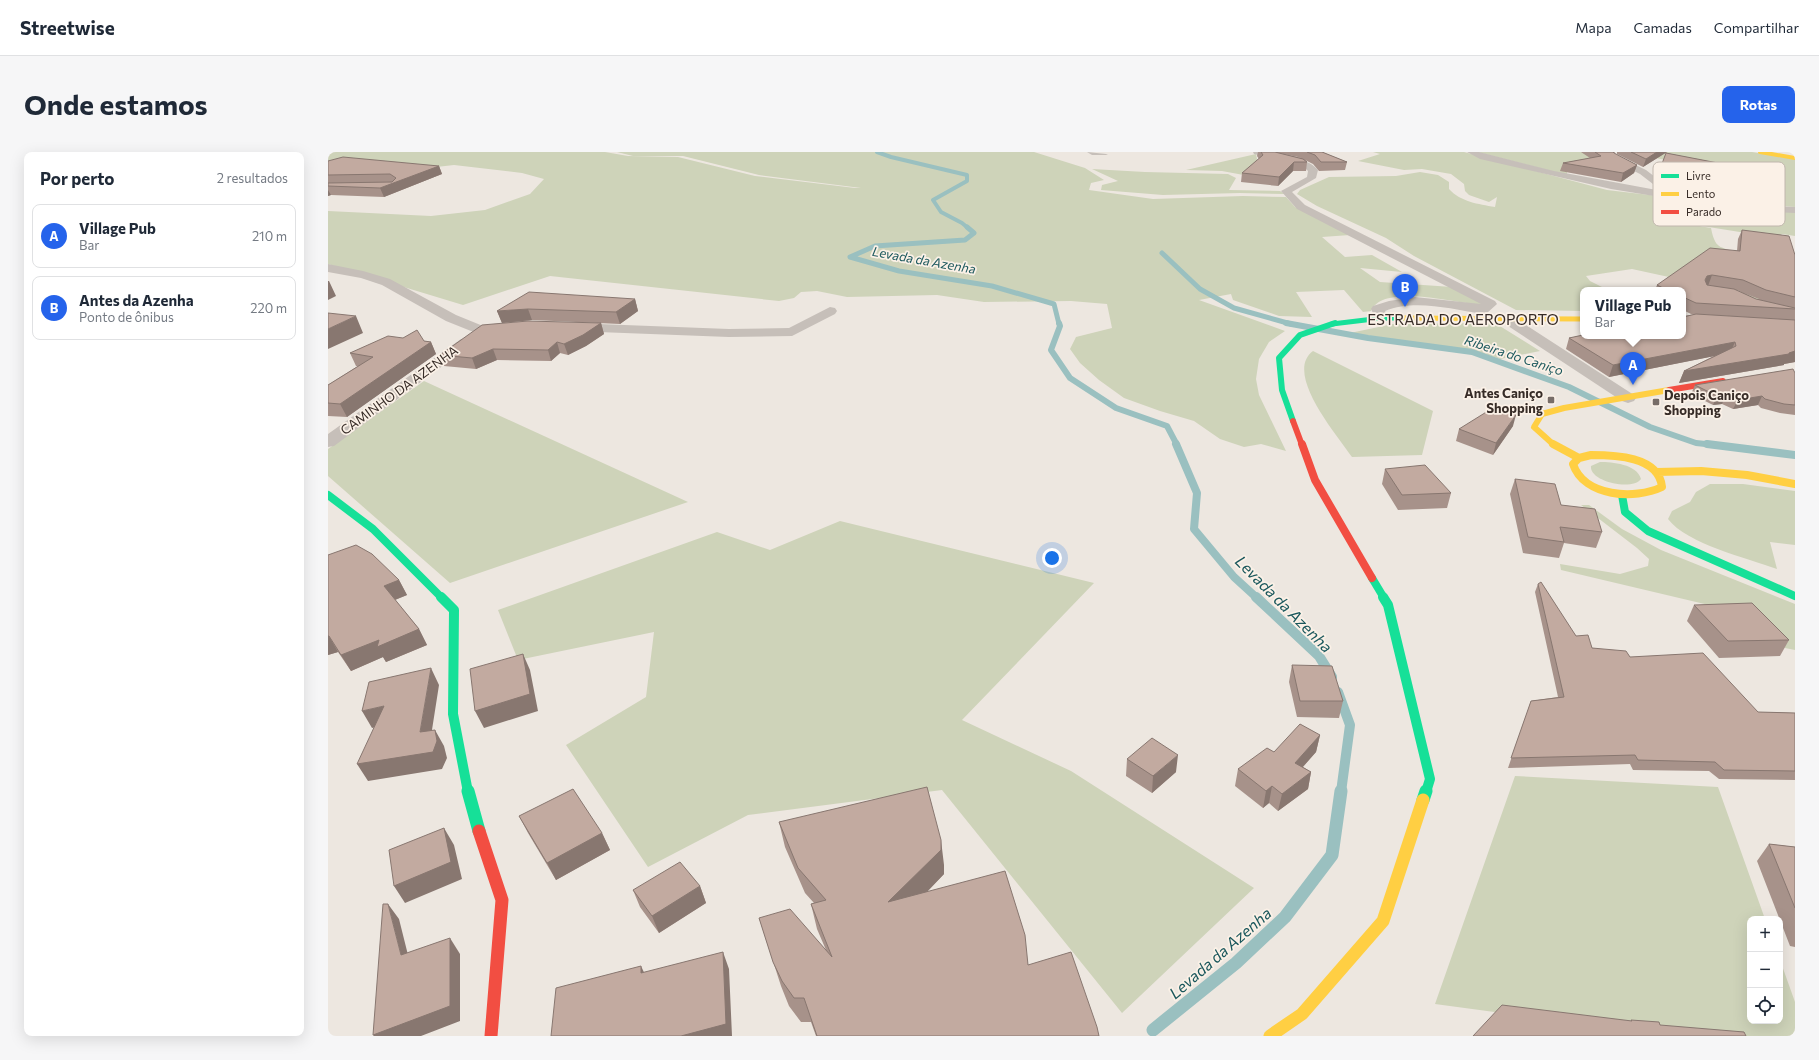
<!DOCTYPE html>
<html lang="pt">
<meta charset="utf-8">
<style>
:root{--surface:#fff;--page:#f6f6f7;--text:#1f2937;--muted:#747a83;--line:#e0e1e3;--accent:#2563eb}
body{margin:0;font-family:Commissioner,sans-serif;background:var(--page);color:var(--text)}
.controls{position:absolute;right:12px;bottom:12px;display:grid;overflow:hidden;border-radius:8px;box-shadow:0 4px 16px #0002}
.controls button{width:36px;height:36px;display:grid;place-items:center;padding:0;border:0;border-bottom:1px solid var(--line);background:var(--surface);color:var(--text);font:20px sans-serif}
.you{position:absolute;left:724px;top:406px;width:14px;height:14px;margin:-10px;border:3px solid #fff;border-radius:50%;background:#1a73e8;box-shadow:0 0 0 6px #1a73e833}
.badge{display:grid;place-items:center;width:26px;height:26px;border-radius:50%;background:var(--accent);color:#fff;font-size:13px;font-weight:700}
.pin{position:absolute;translate:-50% -33px;filter:drop-shadow(0 1px 2px #0008)}
.pin::after{content:'';position:absolute;top:21px;width:14px;height:12px;background:inherit;clip-path:polygon(0 0,100% 0,50% 100%)}
.popup{position:absolute;left:1252px;top:135px;width:106px;height:52px;box-sizing:border-box;display:grid;place-content:center;border-radius:8px;background:var(--surface);filter:drop-shadow(0 1px 3px #0005);font-size:13px;white-space:nowrap;color:var(--muted)}
.popup b{font-size:15px;color:var(--text)}
.popup::after{content:'';position:absolute;left:50%;top:100%;margin-left:-8px;border:8px solid transparent;border-top-color:var(--surface)}
.list{margin:0;padding:0;list-style:none}
h2{display:flex;justify-content:space-between;align-items:center;height:52px;margin:0;padding:0 16px;font-size:17px}
h2 small{font-size:13px;font-weight:400;color:var(--muted)}
.list li{display:grid;grid-template-columns:26px 1fr auto;gap:12px;align-items:center;box-sizing:border-box;height:64px;margin:0 8px 8px;padding:0 8px;border:1px solid var(--line);border-radius:8px}
.list b{display:block;font-size:15px;white-space:nowrap}
.list p{margin:0;font-size:13px;white-space:nowrap;color:var(--muted)}
.list em{font-size:13px;font-style:normal;color:var(--muted)}
.icon{flex:none;width:22px;height:22px;fill:none;stroke:currentColor;stroke-width:2;stroke-linecap:round;stroke-linejoin:round}
.map{position:relative;flex:none;width:1467px;height:884px;overflow:hidden;border-radius:8px}
header{display:flex;align-items:center;gap:24px;box-sizing:border-box;height:56px;padding:0 20px;background:var(--surface);border-bottom:1px solid var(--line)}
header strong{font-size:19px}
nav{display:flex;gap:22px;margin-inline-start:auto;font-size:14px}
.intro{display:flex;align-items:center;justify-content:space-between;box-sizing:border-box;height:96px;padding:0 24px}
h1{margin:0;font-size:28px}
.button{padding:10px 18px;border-radius:8px;background:var(--accent);color:#fff;font-size:14px;font-weight:700}
main{display:flex;gap:24px;padding:0 24px}
aside{flex:1;background:var(--surface);border-radius:8px;box-shadow:0 4px 16px #0002}
.map>svg:first-child{display:block}
.green{fill:#ced3b9}
.lines{fill:none;stroke-linecap:round;stroke-linejoin:round}
.stream-far5{stroke:#9ac0c0;stroke-width:4}
.stream-far4{stroke:#9ac0c0;stroke-width:5}
.stream-far3{stroke:#9ac0c0;stroke-width:6}
.stream-far2{stroke:#9ac0c0;stroke-width:8}
.stream-far1{stroke:#9ac0c0;stroke-width:10}
.stream{stroke:#9ac0c0;stroke-width:13}
.lane{fill:#c6bfb9;fill-rule:evenodd}
.street{fill:#c6bfb9;fill-rule:evenodd}
.fast-far4{stroke:#16e098;stroke-width:5}
.fast-far3{stroke:#16e098;stroke-width:6}
.fast-far2{stroke:#16e098;stroke-width:8}
.fast-far1{stroke:#16e098;stroke-width:10}
.fast{stroke:#16e098;stroke-width:13}
.slow-far4{stroke:#ffcf43;stroke-width:4}
.slow-far3{stroke:#ffcf43;stroke-width:5}
.slow-far2{stroke:#ffcf43;stroke-width:6}
.slow-far1{stroke:#ffcf43;stroke-width:8}
.slow{stroke:#ffcf43;stroke-width:13}
.jam-far2{stroke:#f24e42;stroke-width:6}
.jam-far1{stroke:#f24e42;stroke-width:8}
.jam{stroke:#f24e42;stroke-width:13}
.wall{fill:#a7928a;fill-rule:evenodd}
.shaded-wall{fill:#887770}
.building{fill:#c2aaa0;stroke:#887770}
.poi-dot{fill:#776d68;stroke:#fbf1e7;stroke-width:1.5}
.labels{text-anchor:middle;stroke-width:3.5;stroke-linejoin:round;paint-order:stroke}
.far-water-label{font-size:13px;font-style:italic;fill:#1a575c;stroke:#fbf1e7}
.far-street-label{font-size:13px;fill:#372c27;stroke:#fbf1e7}
.far-poi-label{font-size:13px;font-weight:bold;fill:#372c27;stroke:#fbf1e7;text-anchor:end}
.street-label{font-size:15px;fill:#372c27;stroke:#fbf1e7}
.water-label{font-size:16px;font-style:italic;fill:#1a575c;stroke:#fbf1e7}
.key{fill:#fbf1e7;stroke:#c0b6ad;stroke-width:1}
.key-label{font-size:11px;fill:#372c27}
</style>
<header>
<strong>Streetwise</strong>
<nav><a>Mapa</a><a>Camadas</a><a>Compartilhar</a></nav>
</header>
<div class="intro"><h1>Onde estamos</h1><a class="button">Rotas</a></div>
<main>
<aside>
<h2>Por perto<small>2 resultados</small></h2>
<ul class="list">
<li><span class="badge">A</span><div><b>Village Pub</b><p>Bar</p></div><em>210 m</em></li>
<li><span class="badge">B</span><div><b>Antes da Azenha</b><p>Ponto de ônibus</p></div><em>220 m</em></li>
</ul>
</aside>
<div class="map">
<svg width="1467" height="884" viewBox="0 0 1467 884">
<rect width="100%" height="100%" fill="#ede7e0"/>
<path class="green" d="M 0,0 L 277,0 L 300,4 L 350,5 L 427,24 L 527,36 L 533,36 L 431,23 L 355,4 L 305,4 L 289,0 L 706,0 L 757,16 L 776,28 L 763,31 L 761,38 L 825,47 L 915,44 L 958,45 L 967,55 L 1022,83 L 994,85 L 1017,105 L 1044,103 L 1074,120 L 1032,116 L 1052,130 L 1124,135 L 1154,150 L 1153,152 L 1146,152 C 1124,150 1054,132 1043,159 L 1035,160 L 1016,138 L 968,140 L 984,165 L 951,164 L 905,148 L 903,142 L 871,148 L 957,179 L 941,190 L 931,207 L 928,227 L 931,243 L 958,299 L 933,292 L 916,295 L 892,287 L 866,269 L 832,259 L 796,246 L 771,228 L 752,211 L 742,197 L 748,185 L 784,176 L 779,152 L 743,149 L 656,150 L 609,143 L 519,145 L 489,139 L 473,140 L 466,146 L 451,149 L 222,124 L 135,153 L 0,112 L 0,59 L 103,64 L 157,58 L 202,42 L 216,27 L 194,21 L 126,13 L 82,18 L 0,13 Z
M 1045,0 L 1136,0 L 1279,38 L 1467,60 L 1467,84 L 1454,82 L 1449,86 L 1337,68 L 1383,76 C 1388,102 1395,91 1409,104 C 1415,109 1430,140 1436,149 L 1373,132 L 1304,117 L 1258,124 L 1262,129 L 1280,138 L 1255,138 L 1255,159 L 1188,158 L 1086,104 L 1058,86 L 989,54 L 969,42 L 972,38 L 1001,25 L 1068,24 L 1092,20 L 1110,23 L 1121,30 L 1121,37 C 1133,50 1150,52 1167,55 L 1169,45 L 1161,50 L 1141,43 L 1137,39 L 1136,32 L 1123,22 L 1094,17 L 1076,18 L 1030,9 L 1052,2 Z
M 1149,0 L 1261,0 L 1278,4 L 1239,17 L 1239,23 Z
M 1299,0 L 1424,0 L 1467,7 L 1467,55 L 1423,52 L 1374,44 L 1393,31 L 1341,22 L 1355,18 L 1404,25 L 1410,20 L 1371,15 Z
M 928,2 L 930,12 L 921,24 L 894,19 L 858,18 Z
M 764,17 L 817,20 L 900,22 L 908,26 L 901,38 L 952,39 L 957,42 L 912,41 L 835,43 L 773,38 L 774,33 L 790,29 Z
M 1167,171 L 1212,199 L 1172,207 L 1147,199 L 1022,181 L 1065,172 Z
M 985,199 L 1105,259 L 1094,303 L 1024,305 C 1010,284 955,221 985,199 Z
M 96,229 L 360,350 L 122,431 L 0,324 L 0,297 Z
M 1272,310 C 1284,310 1309,312 1313,327 C 1305,339 1261,330 1263,314 Z
M 1382,332 L 1415,332 L 1467,339 L 1467,393 L 1442,390 L 1449,417 C 1419,406 1359,392 1340,367 L 1344,359 L 1362,350 L 1368,340 Z
M 1253,353 L 1261,353 L 1294,377 L 1333,398 L 1467,452 L 1467,498 L 1457,496 L 1423,463 L 1233,418 L 1232,412 L 1292,422 L 1320,414 L 1321,407 L 1309,396 Z
M 512,369 L 766,431 L 634,568 L 743,619 L 926,736 L 794,861 L 614,638 L 420,663 L 320,715 L 238,593 L 318,545 L 326,480 L 190,508 L 170,458 L 389,380 L 442,398 Z
M 1187,624 L 1390,635 L 1437,767 L 1422,767 L 1422,869 L 1452,869 L 1452,808 L 1467,850 L 1467,884 L 1343,884 L 1107,852 Z"/>
<g class="lines">
<path class="stream-far5" d="M 549,0 L 563,5 L 639,23 L 639,29 L 605,48 L 613,60 L 634,71 L 640,76"/>
<path class="stream-far4" d="M 639,75 L 646,81 L 637,88 L 547,94 L 522,105 L 571,119 L 664,134 L 726,152 L 731,172
M 834,101 L 872,137 L 906,156 L 963,172"/>
<path class="stream-far3" d="M 731,171 L 732,174 L 723,198 L 742,226 L 788,256 L 839,274 L 849,293
M 958,171 L 1040,186 L 1144,200 L 1241,235 L 1322,275 L 1368,291 L 1387,293"/>
<path class="stream-far2" d="M 848,292 L 869,341 L 866,377 L 906,425 L 929,446
M 1379,292 L 1467,303"/>
<path class="stream-far1" d="M 928,445 L 991,504 L 1004,525
M 1010,540 L 1022,573 L 1013,640"/>
<path class="stream" d="M 825,878 L 908,811 L 957,765 L 1004,703 L 1013,639"/>
<path class="lane" d="M 759,0 L 778,2 L 780,3 L 764,3 Z"/>
<path class="street" d="M 925,0 C 942,0 979,4 990,18 L 988,26 L 964,40 L 977,53 L 1167,149 L 1169,152 L 1159,161 L 1154,162 C 1123,157 1087,147 1057,159 L 1061,166 L 1059,169 L 1049,169 L 1043,157 L 1045,154 L 1061,149 L 1087,145 L 1153,152 L 969,57 L 953,39 L 979,25 L 980,19 L 975,14 L 926,2 Z
M 1139,0 L 1151,0 L 1226,19 L 1334,39 L 1312,22 L 1284,8 L 1283,6 L 1284,4 L 1287,3 L 1318,18 L 1349,42 L 1418,53 L 1467,55 L 1467,61 L 1418,59 L 1283,37 L 1152,7 Z
M 0,112 L 35,119 L 62,127 L 128,163 L 155,174 L 177,172 L 182,173 L 184,176 L 182,179 C 172,181 158,183 148,181 L 118,169 L 54,133 L 33,126 L 0,120 Z
M 502,155 L 507,156 L 509,159 L 507,162 L 464,184 L 401,185 L 244,179 L 239,178 L 237,175 L 239,172 L 244,171 L 401,177 L 461,176 Z
M 1179,163 L 1184,164 L 1306,243 L 1308,246 L 1306,249 L 1300,251 L 1294,249 L 1174,170 L 1172,167 L 1174,164 Z
M 138,186 L 143,187 L 145,190 L 143,193 L 6,294 L 0,295 L 0,282 L 133,187 Z"/>
<path class="fast-far4" d="M 1004,172 L 1054,166 L 1075,166"/>
<path class="fast-far3" d="M 965,269 L 954,238 L 951,206 L 972,183 L 1007,171"/>
<path class="fast-far2" d="M 0,343 L 45,377 L 114,446
M 1294,343 L 1297,360 L 1320,379 L 1467,444
M 1044,426 L 1056,446"/>
<path class="fast-far1" d="M 113,445 L 126,458 L 125,562 L 140,640
M 1055,445 L 1060,453 L 1102,627 L 1098,640"/>
<path class="fast" d="M 140,639 L 151,679
M 1095,648 L 1098,639"/>
<path class="slow-far4" d="M 1432,0 L 1467,6"/>
<path class="slow-far3" d="M 1075,166 L 1255,167"/>
<path class="slow-far2" d="M 1226,293 L 1206,275 L 1214,262 L 1236,256 L 1341,238"/>
<path class="slow-far1" d="M 1225,292 L 1251,306
M 1263,303 C 1286,303 1331,304 1334,335 C 1307,348 1256,345 1245,312 L 1251,306 Z
M 1329,320 L 1373,319 L 1419,323 L 1467,332"/>
<path class="slow" d="M 942,884 L 974,862 L 1055,769 L 1095,648"/>
<path class="jam-far2" d="M 1341,238 L 1395,229
M 965,269 L 974,293"/>
<path class="jam-far1" d="M 974,292 L 987,328 L 1044,426"/>
<path class="jam" d="M 151,679 L 174,748 L 163,884"/>
</g>
<path class="wall" d="M 930,0 L 994,0 L 1019,10 L 1017,18 L 991,19 L 985,12 L 977,8 L 979,10 L 978,19 L 965,19 L 950,34 L 913,30 L 914,21 L 931,7 L 929,4 ZM 950,1 L 970,5 L 973,6 Z
M 1253,0 L 1287,0 L 1286,2 L 1309,13 L 1306,21 L 1293,30 L 1232,19 L 1235,11 L 1262,6 Z
M 1289,0 L 1339,0 L 1315,15 L 1289,2 Z
M 1338,1 L 1390,11 L 1388,19 L 1374,38 L 1341,34 L 1330,25 Z
M 0,9 L 111,14 L 114,22 L 56,45 L 3,43 L 0,44 Z
M 1414,78 L 1467,103 L 1467,210 L 1456,212 L 1456,213 L 1351,231 L 1356,219 L 1386,204 L 1281,225 L 1238,197 L 1241,186 L 1367,162 L 1363,162 L 1355,158 L 1355,138 L 1327,138 L 1329,133 L 1409,99 L 1410,87 ZM 1409,138 L 1410,139 L 1431,147 L 1428,147 Z
M 307,147 L 310,159 L 292,172 L 204,168 L 174,171 L 169,159 Z
M 273,171 L 276,182 L 258,194 L 240,203 L 232,201 L 223,209 L 169,208 L 148,217 L 116,214 L 112,203 Z
M 96,189 L 103,190 L 108,202 L 19,265 L 0,264 L 0,233 L 30,214 L 28,214 L 22,201 Z
M 1467,221 L 1467,263 L 1452,261 L 1433,256 L 1430,253 L 1405,257 L 1394,252 L 1385,253 L 1363,242 L 1367,233 Z
M 1185,274 L 1165,303 L 1128,289 L 1131,277 Z
M 1057,317 L 1123,341 L 1119,356 L 1070,358 L 1054,332 Z
M 1187,327 L 1233,353 L 1274,380 L 1268,396 L 1236,391 L 1231,406 L 1195,401 L 1182,342 Z
M 0,403 L 71,428 L 79,443 L 67,448 L 91,477 L 99,493 L 58,510 L 55,505 L 23,519 L 10,500 L 0,503 Z
M 1210,432 L 1248,484 L 1264,496 L 1302,505 L 1430,560 L 1467,561 L 1467,628 L 1391,627 L 1381,619 L 1305,618 L 1302,612 L 1180,616 L 1203,549 L 1230,545 L 1207,440 Z
M 1366,453 L 1461,488 L 1452,504 L 1391,506 L 1359,469 Z
M 964,513 L 1015,549 L 1011,566 L 969,565 L 961,530 Z
M 992,583 L 988,600 L 975,615 L 983,620 L 980,637 L 950,659 L 941,651 L 935,656 L 907,634 L 910,617 L 946,600 Z
M 799,607 L 848,620 L 824,641 L 798,624 Z
M 191,664 L 274,681 L 282,698 L 228,728 L 200,681 Z
M 451,670 L 616,713 L 616,722 L 599,740 L 700,813 L 771,884 L 488,884 L 483,870 L 473,870 L 461,854 L 453,834 L 431,766 L 498,798 L 489,777 L 483,752 L 486,751 L 477,741 L 457,695 Z
M 1441,692 L 1467,695 L 1467,795 L 1462,794 L 1429,709 Z
M 372,734 L 378,751 L 331,781 L 312,755 L 305,738 Z"/>
<path class="shaded-wall" d="M 1329,0 L 1339,0 L 1315,15 L 1318,7 Z
M 966,10 L 965,19 L 950,34 L 951,25 Z
M 1390,11 L 1388,19 L 1374,38 L 1377,30 Z
M 1309,13 L 1306,21 L 1293,30 L 1295,21 Z
M 111,14 L 114,22 L 56,45 L 52,36 Z
M 0,38 L 3,43 L 0,44 Z
M 1384,123 L 1380,134 L 1373,139 L 1379,124 Z
M 0,129 L 1,129 L 8,144 L 0,148 Z
M 307,147 L 310,159 L 292,172 L 288,160 Z
M 200,157 L 204,168 L 174,171 L 169,159 Z
M 28,164 L 35,181 L 0,197 L 0,177 Z
M 273,171 L 276,182 L 258,194 L 240,203 L 236,192 Z
M 103,190 L 108,202 L 19,265 L 12,252 Z
M 229,190 L 232,201 L 223,209 L 220,198 Z
M 1407,190 L 1402,201 L 1281,225 L 1285,213 Z
M 165,197 L 169,208 L 148,217 L 144,206 Z
M 1467,199 L 1467,210 L 1456,212 L 1456,213 L 1351,231 L 1356,219 Z
M 1398,242 L 1394,252 L 1385,253 L 1389,244 Z
M 1434,244 L 1430,253 L 1405,257 L 1410,248 Z
M 1188,263 L 1185,274 L 1165,303 L 1168,291 Z
M 71,428 L 79,443 L 64,449 L 56,434 Z
M 91,477 L 99,493 L 58,510 L 55,505 L 23,519 L 13,503 L 51,488 Z
M 0,484 L 1,484 L 10,500 L 0,503 Z
M 195,502 L 202,518 L 210,559 L 156,576 L 147,559 Z
M 103,516 L 111,533 L 101,597 L 92,580 Z
M 56,554 L 66,571 L 44,576 L 34,559 Z
M 107,578 L 116,594 L 119,606 L 114,617 L 40,629 L 29,612 Z
M 992,583 L 988,600 L 963,628 L 967,611 Z
M 850,603 L 848,620 L 824,641 L 825,624 Z
M 983,620 L 980,637 L 950,659 L 954,642 Z
M 944,634 L 941,651 L 935,656 L 938,639 Z
M 116,676 L 126,693 L 134,727 L 77,751 L 66,734 Z
M 274,681 L 282,698 L 228,728 L 219,711 Z
M 613,688 L 616,713 L 616,722 L 565,775 L 560,750 Z
M 372,734 L 378,751 L 331,781 L 324,764 Z
M 60,752 L 71,767 L 84,819 L 73,803 Z
M 122,786 L 132,802 L 132,869 L 93,884 L 46,884 L 45,883 Z
M 395,800 L 401,817 L 404,884 L 353,884 Z
M 313,814 L 321,831 L 313,821 Z"/>
<path class="building" d="M 933,0 L 947,0 L 975,7 L 979,10 L 966,10 L 951,25 L 914,21 L 935,3 Z
M 979,0 L 994,0 L 1019,10 L 993,10 L 987,3 Z
M 1267,0 L 1285,0 L 1286,1 L 1309,13 L 1295,21 L 1235,11 L 1273,4 Z
M 1303,0 L 1329,0 L 1318,7 Z
M 1338,1 L 1390,11 L 1377,30 L 1344,26 L 1332,17 Z
M 15,5 L 111,14 L 52,36 L 0,34 L 0,31 L 64,30 L 68,26 L 62,22 L 0,23 L 0,9 Z
M 1414,78 L 1461,84 L 1467,103 L 1467,145 L 1438,138 L 1415,128 L 1384,123 L 1379,124 L 1377,128 L 1379,133 L 1406,137 L 1428,147 L 1467,156 L 1467,157 L 1368,151 L 1355,145 L 1355,138 L 1339,138 L 1329,133 L 1382,96 L 1412,99 Z
M 201,140 L 307,147 L 288,160 L 200,157 L 169,159 Z
M 0,161 L 28,164 L 0,177 Z
M 1368,162 L 1467,168 L 1467,199 L 1461,201 L 1461,202 L 1356,219 L 1408,194 L 1407,190 L 1285,213 L 1241,186 L 1255,183 L 1255,184 L 1355,184 L 1355,165 Z
M 200,169 L 273,171 L 255,183 L 236,192 L 229,190 L 220,198 L 165,197 L 144,206 L 112,203 L 154,173 Z
M 89,178 L 96,189 L 103,190 L 12,252 L 0,251 L 0,233 L 45,205 L 22,201 L 60,184 L 75,186 Z
M 1465,217 L 1467,221 L 1467,253 L 1456,252 L 1437,247 L 1434,244 L 1410,248 L 1398,242 L 1389,244 L 1367,233 Z
M 1168,254 L 1188,263 L 1168,291 L 1131,277 Z
M 1097,313 L 1123,341 L 1074,343 L 1057,317 Z
M 1187,327 L 1227,332 L 1233,353 L 1267,357 L 1274,380 L 1232,375 L 1236,390 L 1200,385 Z
M 28,393 L 44,402 L 71,428 L 56,434 L 91,477 L 49,495 L 51,488 L 13,503 L 1,484 L 0,484 L 0,403 Z
M 1213,430 L 1248,484 L 1260,483 L 1264,496 L 1298,499 L 1302,505 L 1375,501 L 1430,560 L 1467,561 L 1467,619 L 1396,618 L 1387,610 L 1310,608 L 1307,603 L 1183,606 L 1203,549 L 1236,545 L 1210,432 Z
M 1424,451 L 1461,488 L 1400,489 L 1366,453 Z
M 195,502 L 202,542 L 147,559 L 142,517 Z
M 964,513 L 1004,514 L 1015,549 L 972,549 Z
M 103,516 L 92,580 L 107,578 L 109,589 L 105,600 L 29,612 L 56,554 L 34,559 L 41,530 Z
M 972,572 L 992,583 L 967,611 L 983,620 L 954,642 L 944,634 L 938,639 L 910,617 L 939,596 L 946,600 Z
M 824,586 L 850,603 L 825,624 L 799,607 Z
M 599,635 L 613,688 L 613,698 L 560,750 L 677,719 L 697,783 L 700,813 L 743,800 L 769,875 L 771,884 L 489,884 L 476,846 L 466,846 L 454,829 L 445,810 L 431,766 L 462,757 L 504,805 L 483,752 L 498,748 L 470,716 L 451,670 Z
M 245,637 L 274,681 L 219,711 L 191,664 Z
M 116,676 L 123,710 L 66,734 L 61,698 Z
M 1441,692 L 1467,695 L 1467,756 Z
M 352,710 L 372,734 L 324,764 L 305,738 Z
M 55,752 L 60,752 L 73,803 L 122,786 L 122,854 L 45,883 Z
M 395,800 L 398,872 L 353,884 L 223,884 L 228,836 L 313,814 L 313,821 Z
M 1174,853 L 1304,869 L 1303,868 L 1331,870 L 1332,873 L 1416,880 L 1418,884 L 1145,884 Z"/>
<g class="poi-dot">
<rect x="1219" y="244" width="8" height="8" rx="2"/>
<rect x="1324" y="246" width="8" height="8" rx="2"/>
</g>
<g class="labels">
<g class="far-water-label">
<text transform="translate(596 108) rotate(10)" y="5">Levada da Azenha</text>
<text transform="translate(1186 203) rotate(18)" y="5">Ribeira do Caniço</text>
</g>
<g class="far-street-label">
<text transform="translate(71 238) rotate(-36)" y="5">CAMINHO DA AZENHA</text>
</g>
<g class="far-poi-label">
<text x="1215" y="246">Antes Caniço<tspan x="1215" dy="15">Shopping</tspan></text>
<text x="1336" y="248" text-anchor="start">Depois Caniço<tspan x="1336" dy="15">Shopping</tspan></text>
</g>
<g class="street-label">
<text x="1135" y="173">ESTRADA DO AEROPORTO</text>
</g>
<g class="water-label">
<text transform="translate(956 452) rotate(45)" y="6">Levada da Azenha</text>
<text transform="translate(892 801) rotate(-41)" y="6">Levada da Azenha</text>
</g>
</g>
<rect x="1325" y="10" width="132" height="64" rx="6" class="key"/>
<rect x="1333" y="22" width="18" height="4" fill="#16e098"/>
<rect x="1333" y="40" width="18" height="4" fill="#ffcf43"/>
<rect x="1333" y="58" width="18" height="4" fill="#f24e42"/>
<g class="key-label">
<text x="1358" y="28">Livre</text>
<text x="1358" y="46">Lento</text>
<text x="1358" y="64">Parado</text>
</g>
</svg>
<div class="controls">
<button>+</button>
<button>−</button>
<button><svg class="icon" aria-label="locate" viewBox="0 0 24 24"><circle cx="12" cy="12" r="6"/><path d="M12 2v4M12 18v4M2 12h4M18 12h4"/></svg></button>
</div>
<div class="you"></div>
<div class="pin badge" style="left:1305px;top:233px">A</div>
<div class="popup"><b>Village Pub</b>Bar</div>
<div class="pin badge" style="left:1077px;top:155px">B</div>
</div>
</main>
